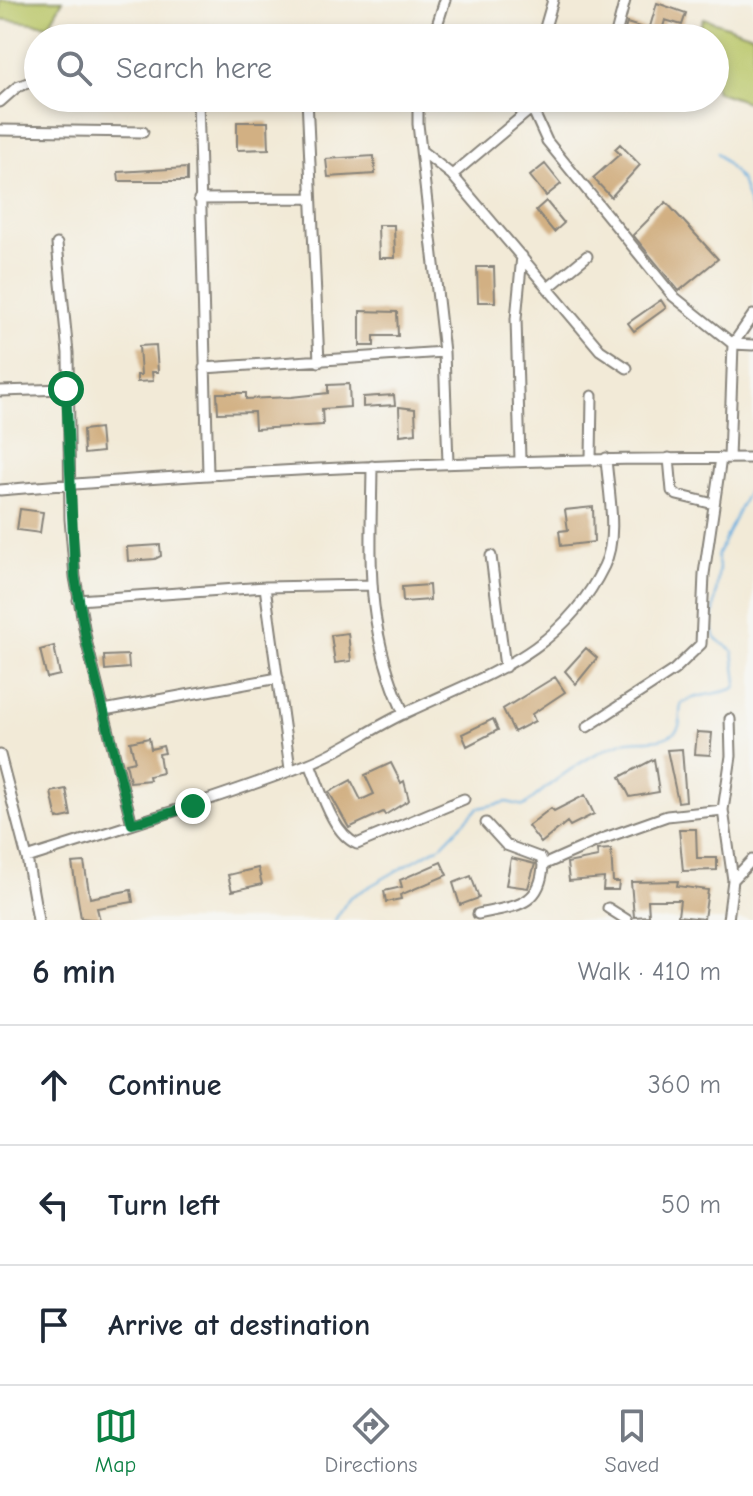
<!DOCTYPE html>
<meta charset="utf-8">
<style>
:root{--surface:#fff;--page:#f6f6f7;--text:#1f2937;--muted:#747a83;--line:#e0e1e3;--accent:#0b8043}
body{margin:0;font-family:"Comic Neue",sans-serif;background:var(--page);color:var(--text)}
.stop{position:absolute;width:24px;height:24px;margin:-18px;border:6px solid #0b8043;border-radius:50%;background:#fff}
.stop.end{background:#0b8043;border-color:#fff;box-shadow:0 2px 8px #0008}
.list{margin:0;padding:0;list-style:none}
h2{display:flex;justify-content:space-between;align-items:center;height:104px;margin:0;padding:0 32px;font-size:34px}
h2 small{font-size:26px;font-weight:400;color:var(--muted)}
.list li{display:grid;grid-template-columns:52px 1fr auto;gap:24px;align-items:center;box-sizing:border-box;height:120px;padding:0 32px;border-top:2px solid var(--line)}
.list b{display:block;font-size:30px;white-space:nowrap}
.list em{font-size:26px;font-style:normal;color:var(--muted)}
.icon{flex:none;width:44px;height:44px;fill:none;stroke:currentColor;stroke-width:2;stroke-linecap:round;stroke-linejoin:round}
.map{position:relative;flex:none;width:753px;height:920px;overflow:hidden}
.search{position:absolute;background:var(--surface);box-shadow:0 4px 12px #0003;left:24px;right:24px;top:24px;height:88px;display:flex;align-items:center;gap:20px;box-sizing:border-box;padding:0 28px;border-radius:44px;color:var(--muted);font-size:30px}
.sheet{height:464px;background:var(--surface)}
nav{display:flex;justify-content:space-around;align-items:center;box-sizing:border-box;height:112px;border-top:2px solid var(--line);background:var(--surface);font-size:22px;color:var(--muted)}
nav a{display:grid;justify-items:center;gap:4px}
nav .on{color:var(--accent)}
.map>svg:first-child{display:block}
.green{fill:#b9c668;stroke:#6a7142;stroke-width:2}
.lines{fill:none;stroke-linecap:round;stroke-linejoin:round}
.stream{stroke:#69aedf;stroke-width:2}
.building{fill:#d2b083}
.minor-casing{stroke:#87837a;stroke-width:13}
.minor{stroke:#fff;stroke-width:9}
.route{stroke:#0b8043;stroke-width:10}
</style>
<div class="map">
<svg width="753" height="920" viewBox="0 0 753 920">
<rect width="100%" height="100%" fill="#f6f6f2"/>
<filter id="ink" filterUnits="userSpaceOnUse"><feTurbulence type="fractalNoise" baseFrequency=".0125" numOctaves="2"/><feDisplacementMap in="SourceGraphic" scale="16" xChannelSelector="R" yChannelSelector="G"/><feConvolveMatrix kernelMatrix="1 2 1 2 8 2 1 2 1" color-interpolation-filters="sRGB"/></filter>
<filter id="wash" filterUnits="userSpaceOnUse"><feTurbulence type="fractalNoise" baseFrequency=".006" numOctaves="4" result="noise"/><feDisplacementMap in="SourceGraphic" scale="32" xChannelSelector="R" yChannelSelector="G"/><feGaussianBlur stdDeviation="1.8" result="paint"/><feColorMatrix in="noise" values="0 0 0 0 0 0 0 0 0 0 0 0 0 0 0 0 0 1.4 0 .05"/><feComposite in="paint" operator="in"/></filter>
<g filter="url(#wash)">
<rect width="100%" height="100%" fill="#f2ead7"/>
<path class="green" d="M 0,0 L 63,0 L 49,25 L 0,19 Z
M 703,18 L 753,35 L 753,104 L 715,91 L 715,38 L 696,38 Z"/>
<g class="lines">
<path class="stream" d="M 717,153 L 741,180 L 753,216
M 335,920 L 349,898 L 442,845 L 478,808 L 507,802 L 524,806 C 551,783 586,755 620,743 C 637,737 659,745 675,732 C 684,724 677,714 682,703 C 698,693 716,696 735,688 L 737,682 L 733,651 L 715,638 L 712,629 L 719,567 L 717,556 L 753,480"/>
</g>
<g id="blocks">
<path class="building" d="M 657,3 L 686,13 L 682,25 L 665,20 L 660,38 L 625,30 L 627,23 L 649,30 Z
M 322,98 L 373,98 L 372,109 L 322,108 Z
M 237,122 L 268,122 L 269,149 L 237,150 Z
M 620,144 L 640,165 L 611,197 L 593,178 L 620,154 L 615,149 Z
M 374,156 L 375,174 L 328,177 L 326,159 Z
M 545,164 L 561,184 L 546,196 L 530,176 Z
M 187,168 L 187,181 L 119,181 L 118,172 Z
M 546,201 L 564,223 L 554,232 L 536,210 Z
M 666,202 L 718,259 L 679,291 L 633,235 Z
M 378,225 L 394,225 L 395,258 L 379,258 Z
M 477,267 L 494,267 L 495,302 L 478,302 Z
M 661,300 L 666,308 L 634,331 L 628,323 Z
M 360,311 L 397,312 L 398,336 L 374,336 L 374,346 L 360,346 Z
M 156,345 L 158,372 L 152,372 L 153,381 L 137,382 L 137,375 L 141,375 L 139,346 Z
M 349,384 L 350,407 L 322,409 L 323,425 L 255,429 L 254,412 L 218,413 L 217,393 L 246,393 L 246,399 L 291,397 L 328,393 L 328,385 Z
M 394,395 L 395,405 L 363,407 L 363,397 Z
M 399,407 L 415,409 L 416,433 L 400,435 Z
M 100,428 L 102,452 L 84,454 L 83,430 Z
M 593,507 L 594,542 L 561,546 L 559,531 L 568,530 L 565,510 Z
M 20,509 L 43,512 L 40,533 L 17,530 Z
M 160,545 L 161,556 L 155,559 L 128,561 L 127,547 Z
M 429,585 L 430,600 L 403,602 L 402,587 Z
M 348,633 L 351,661 L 335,663 L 331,635 Z
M 54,646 L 60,675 L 47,678 L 40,650 Z
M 586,648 L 597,658 L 576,684 L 565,671 Z
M 128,655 L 129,668 L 105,670 L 104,656 Z
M 555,677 L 565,692 L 532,714 L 535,721 L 514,732 L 503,709 Z
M 493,719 L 498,730 L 467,746 L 462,734 Z
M 697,732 L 712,733 L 710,755 L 695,754 Z
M 149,738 L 151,749 L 163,746 L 165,753 L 159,754 L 162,773 L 149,776 L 150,780 L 130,782 L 126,763 L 135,761 L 130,742 Z
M 682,749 L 686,801 L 678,802 L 667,750 Z
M 654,759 L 659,792 L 630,797 L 620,777 Z
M 391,763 L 401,783 L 404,781 L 409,800 L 385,815 L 383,812 L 349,828 L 329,792 L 351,780 L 361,800 L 374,794 L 365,775 Z
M 66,789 L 71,816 L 57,819 L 51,792 Z
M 585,795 L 594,814 L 570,826 L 567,822 L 541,843 L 528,826 L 551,808 L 554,811 Z
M 679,829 L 696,829 L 697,858 L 717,858 L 717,870 L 683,871 Z
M 611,849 L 613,882 L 619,882 L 618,890 L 603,890 L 604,878 L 569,881 L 567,863 L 598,857 L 597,850 Z
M 511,858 L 535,864 L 528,888 L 506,885 Z
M 84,862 L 90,898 L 131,890 L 133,902 L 97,908 L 100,920 L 81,918 L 72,863 Z
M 441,862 L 447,875 L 400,895 L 401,899 L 386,902 L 384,891 L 402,887 L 400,880 Z
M 258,868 L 262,884 L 232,891 L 228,875 Z
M 471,876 L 479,898 L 460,905 L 453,883 Z
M 678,881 L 677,886 L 708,890 L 704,919 L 678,916 L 680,900 L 648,900 L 649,916 L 634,917 L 631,882 Z"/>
</g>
</g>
<g filter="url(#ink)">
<use href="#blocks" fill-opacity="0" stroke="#87837a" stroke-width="2"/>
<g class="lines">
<defs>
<path id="minor" d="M 433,38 L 445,0
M 542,38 L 553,0
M 615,38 L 625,0
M 198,98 L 208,474
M 307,98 L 319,362
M 418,98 L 418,124 L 444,352 L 448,463
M 532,98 L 532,108 L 547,141 L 673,296 L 733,344 L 753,345
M 0,102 L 17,87 L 38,79
M 0,130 L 143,132
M 423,152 L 452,175 L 600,350 L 627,368
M 452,175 L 532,108
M 199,199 L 310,198
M 57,244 L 68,353 L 70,519 L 75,577 L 87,644 L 132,824
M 548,288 L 587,256
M 204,368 L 444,352
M 0,391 L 66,389
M 591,458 L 592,396
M 669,458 L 672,491 L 677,495 L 714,504
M 729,458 L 733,344 L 753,315
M 520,460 L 516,319 L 522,256
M 372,466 C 371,560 364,625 404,714
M 0,490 C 251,469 501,459 753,458
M 491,556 L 505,667
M 265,587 L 290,769
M 78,600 L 265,587 L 371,585
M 104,710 L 278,678
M 587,727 L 674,670 L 701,644 L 704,574 L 721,458
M 0,755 L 27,858 L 38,920
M 310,764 C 320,787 332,834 357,844 L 464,799
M 486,823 L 506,845 L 541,858 L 543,865
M 27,858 C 121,828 216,799 308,764 C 342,751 372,728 405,713 C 487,674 561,654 604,566 C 619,536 608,490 606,458
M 733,880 L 752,860
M 608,908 L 627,920
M 478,914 C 512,906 541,908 543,865 L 602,839 L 667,816 L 723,810
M 728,920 L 733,880 L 723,810 L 731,756 L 730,719"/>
</defs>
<use href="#minor" class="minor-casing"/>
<use href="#minor" class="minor"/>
</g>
</g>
<g class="lines" filter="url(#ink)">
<path class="route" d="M 66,389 L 75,577 L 87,644 L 132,824 L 193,806"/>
</g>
</svg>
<div class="stop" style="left:66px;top:389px"></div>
<div class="stop end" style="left:193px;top:806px"></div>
<div class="search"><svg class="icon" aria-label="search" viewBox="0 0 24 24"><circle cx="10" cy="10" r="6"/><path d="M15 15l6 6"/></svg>Search here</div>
</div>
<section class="sheet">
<h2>6 min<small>Walk · 410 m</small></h2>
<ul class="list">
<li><svg class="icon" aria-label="ahead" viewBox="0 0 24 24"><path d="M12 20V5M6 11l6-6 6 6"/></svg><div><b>Continue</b></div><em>360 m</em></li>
<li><svg class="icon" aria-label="left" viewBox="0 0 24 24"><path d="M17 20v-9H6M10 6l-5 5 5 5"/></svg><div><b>Turn left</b></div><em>50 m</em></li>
<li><svg class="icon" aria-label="arrive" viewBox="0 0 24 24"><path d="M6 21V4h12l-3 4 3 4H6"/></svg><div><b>Arrive at destination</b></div></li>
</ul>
</section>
<nav>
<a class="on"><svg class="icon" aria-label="map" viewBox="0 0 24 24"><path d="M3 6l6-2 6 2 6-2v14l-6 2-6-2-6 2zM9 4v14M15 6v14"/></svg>Map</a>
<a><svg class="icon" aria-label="directions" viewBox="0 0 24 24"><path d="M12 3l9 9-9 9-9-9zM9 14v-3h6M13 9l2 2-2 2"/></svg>Directions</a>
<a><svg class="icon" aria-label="saved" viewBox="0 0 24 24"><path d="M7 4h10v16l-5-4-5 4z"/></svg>Saved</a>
</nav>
